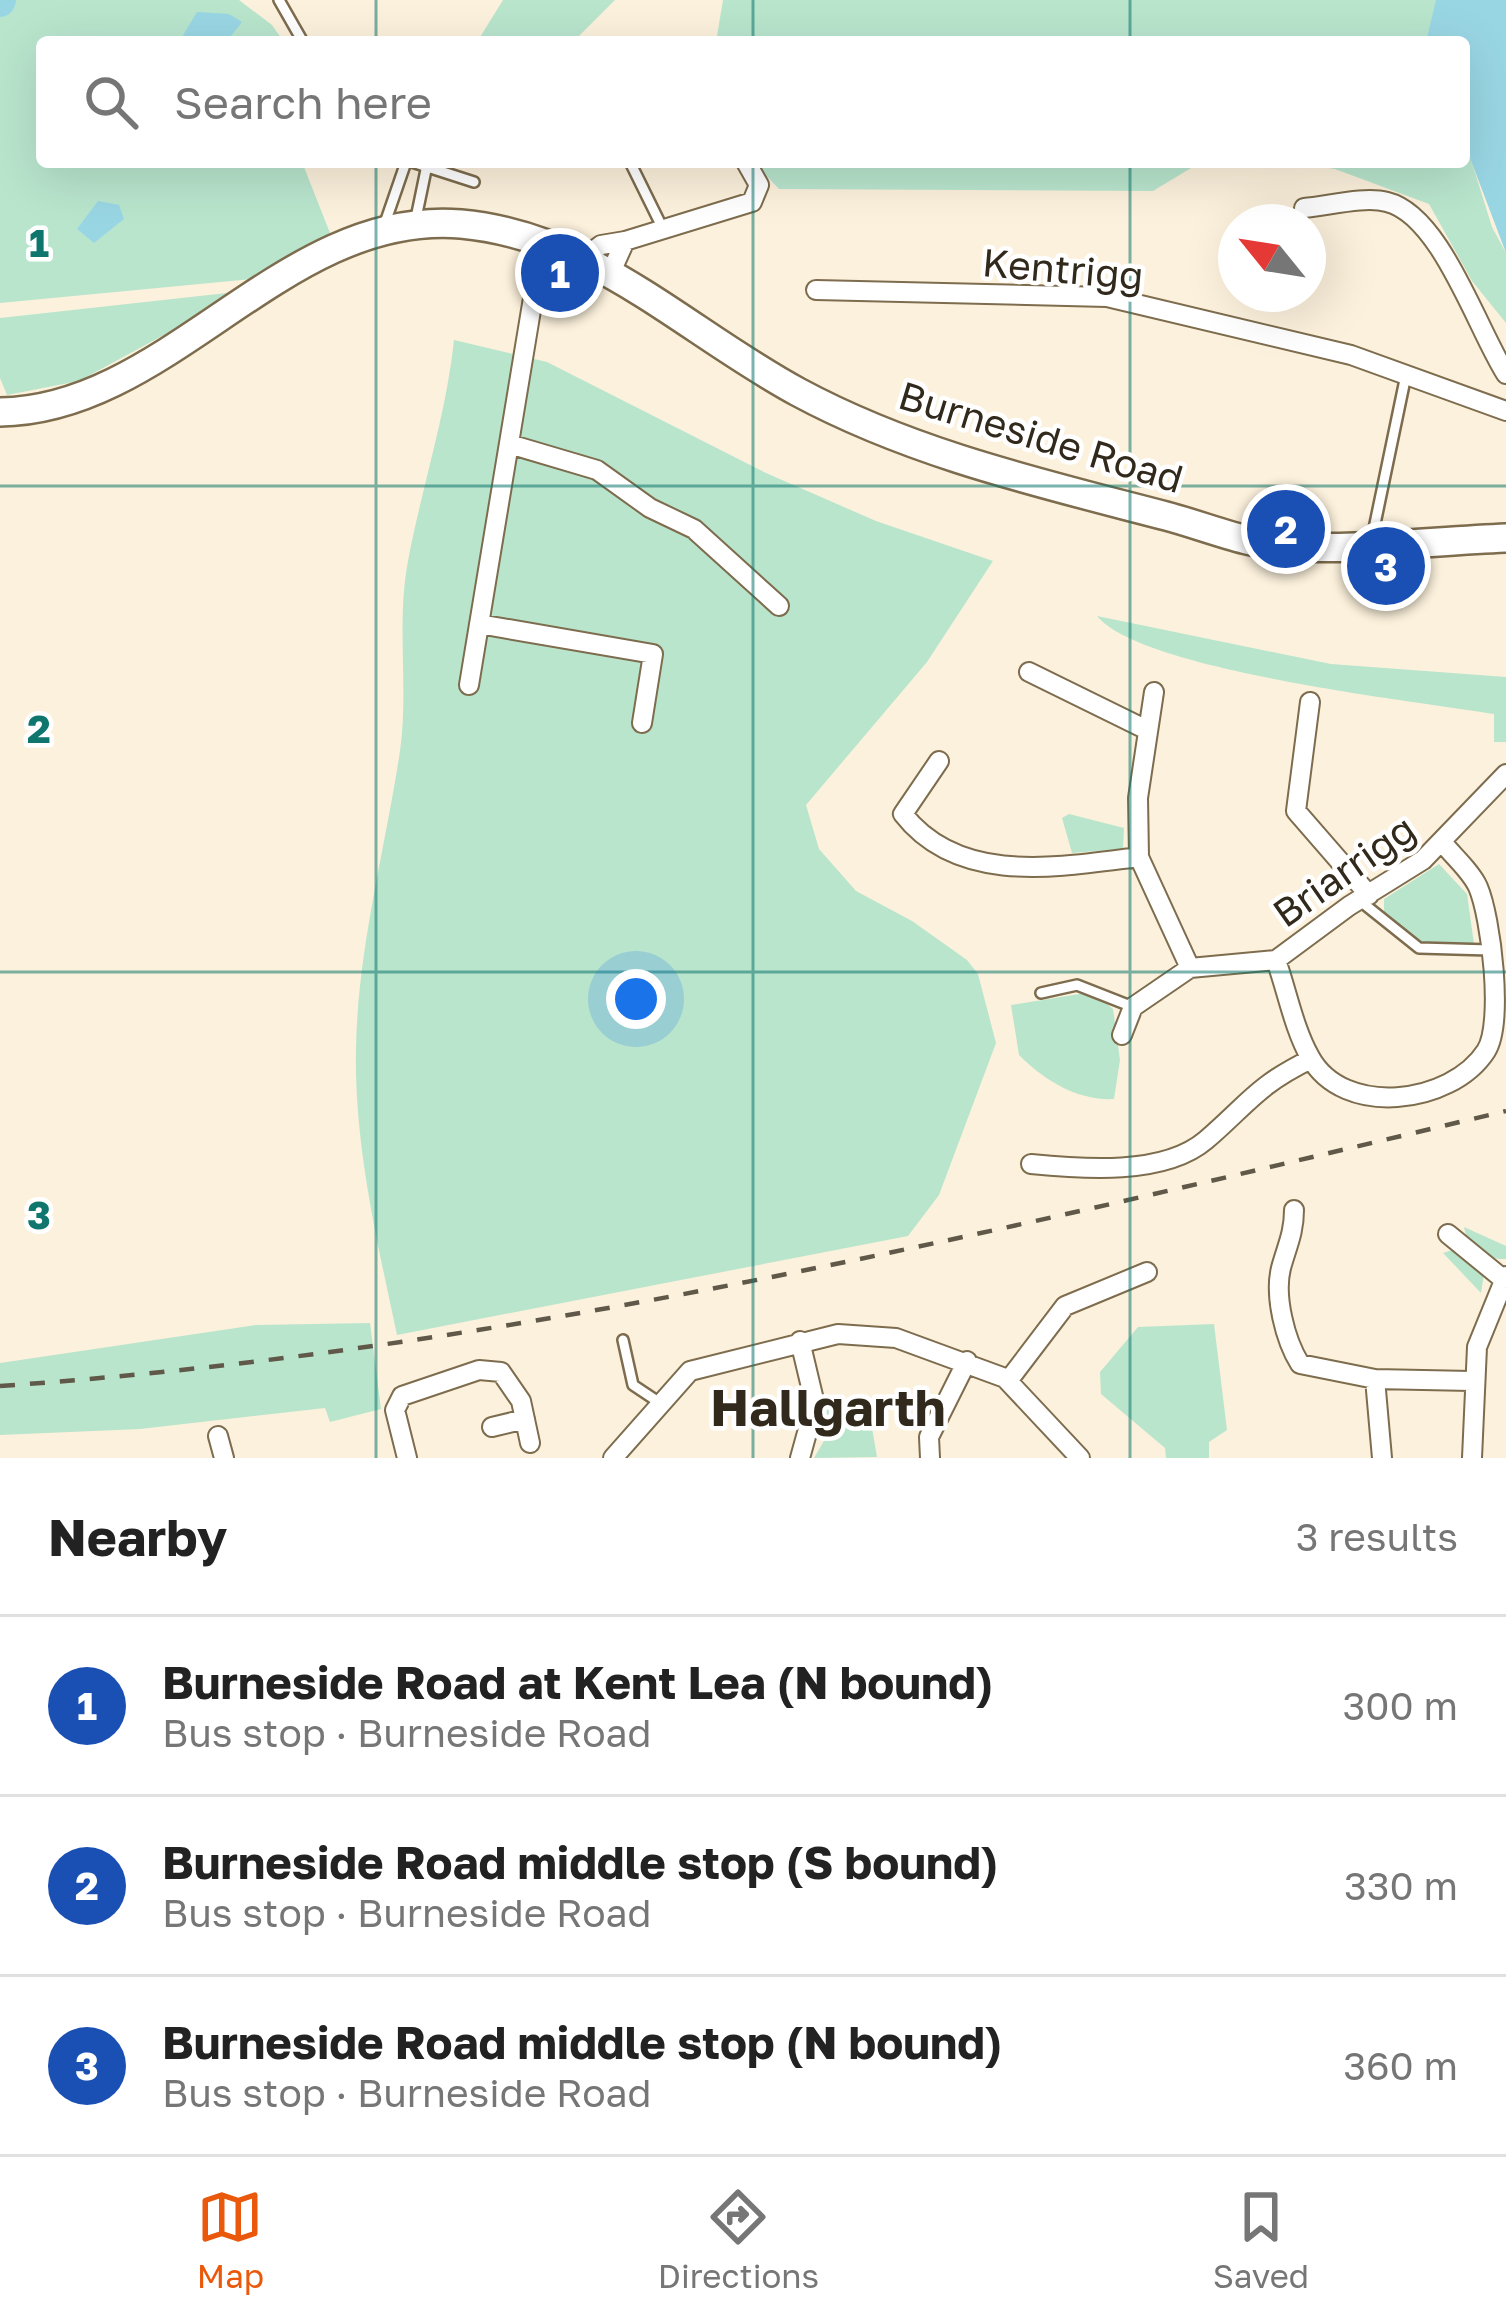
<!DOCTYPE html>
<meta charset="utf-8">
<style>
:root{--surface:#fff;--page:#f6f6f6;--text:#222;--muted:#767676;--line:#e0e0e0;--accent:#ea580c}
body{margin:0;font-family:"Golos Text",sans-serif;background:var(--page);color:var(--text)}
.compass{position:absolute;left:1218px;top:204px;width:108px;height:108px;border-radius:50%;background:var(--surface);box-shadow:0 12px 48px #0002;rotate:300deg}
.you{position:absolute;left:636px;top:999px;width:42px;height:42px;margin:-30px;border:9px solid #fff;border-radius:50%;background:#1a73e8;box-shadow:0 0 0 18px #1a73e833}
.badge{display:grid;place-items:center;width:78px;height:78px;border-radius:50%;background:var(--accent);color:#fff;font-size:39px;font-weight:700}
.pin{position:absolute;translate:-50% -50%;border:6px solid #fff;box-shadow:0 3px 12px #0006}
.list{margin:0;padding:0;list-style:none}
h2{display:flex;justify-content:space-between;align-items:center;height:156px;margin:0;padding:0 48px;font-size:51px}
h2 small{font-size:39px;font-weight:400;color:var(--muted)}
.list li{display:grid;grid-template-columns:78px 1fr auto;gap:36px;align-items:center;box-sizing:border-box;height:180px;padding:0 48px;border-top:3px solid var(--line)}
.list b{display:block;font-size:45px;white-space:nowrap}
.list p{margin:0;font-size:39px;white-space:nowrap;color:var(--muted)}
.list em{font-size:39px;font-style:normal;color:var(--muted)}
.icon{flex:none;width:66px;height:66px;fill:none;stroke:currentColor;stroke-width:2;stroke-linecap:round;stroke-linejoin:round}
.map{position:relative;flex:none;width:1506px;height:1458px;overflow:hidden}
.search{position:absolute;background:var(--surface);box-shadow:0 12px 48px #0002;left:36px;right:36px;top:36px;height:132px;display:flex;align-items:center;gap:30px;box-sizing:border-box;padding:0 42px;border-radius:12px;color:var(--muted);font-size:45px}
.sheet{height:696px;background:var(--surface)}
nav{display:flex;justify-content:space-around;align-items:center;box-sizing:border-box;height:168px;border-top:3px solid var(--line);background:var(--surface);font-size:33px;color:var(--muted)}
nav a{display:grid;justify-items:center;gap:6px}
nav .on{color:var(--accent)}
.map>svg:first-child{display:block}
.green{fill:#b9e5cd}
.water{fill:#99d6e4}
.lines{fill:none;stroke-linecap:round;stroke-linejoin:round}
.river{stroke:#99d6e4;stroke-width:30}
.lane-casing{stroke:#7d6c4d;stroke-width:14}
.street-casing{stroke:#7d6c4d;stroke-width:22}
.secondary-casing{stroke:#7d6c4d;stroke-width:32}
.lane{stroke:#fff;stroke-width:9}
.street{stroke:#fff;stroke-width:18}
.secondary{stroke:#fff;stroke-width:27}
.rail{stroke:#605849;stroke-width:4.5;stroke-dasharray:15 15;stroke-linecap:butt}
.grid{fill:none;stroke:#0f766e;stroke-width:3;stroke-opacity:0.55}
.labels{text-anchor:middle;stroke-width:9;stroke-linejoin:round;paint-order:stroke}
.street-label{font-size:39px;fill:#30291c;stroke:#fff}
.district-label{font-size:51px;font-weight:bold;fill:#30291c;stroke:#fff}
.grid-label{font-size:39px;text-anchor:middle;font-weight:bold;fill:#0f766e;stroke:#fff;stroke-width:9;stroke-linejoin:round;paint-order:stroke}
</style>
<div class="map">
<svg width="1506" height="1458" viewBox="0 0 1506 1458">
<rect width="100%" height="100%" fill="#fcf1dc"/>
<path class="green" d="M 0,0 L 239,0 L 272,25 L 284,42 L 42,42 L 42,162 L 302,162 L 330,233 L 252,279 L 0,303 Z
M 503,0 L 615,0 L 573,42 L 477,42 Z
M 723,0 L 1436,0 L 1442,42 L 716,42 Z
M 1464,137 L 1492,227 L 1506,253 L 1506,323 L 1472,281 L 1429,204 L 1335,169 L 1290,162 L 1464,162 Z
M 753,162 L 1201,162 L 1153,191 L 779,189 Z
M 245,291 L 79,381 L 7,395 L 0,378 L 0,318 Z
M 454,340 L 547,362 L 766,473 L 876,521 L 993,561 L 927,662 L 806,805 L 819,849 L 856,891 L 912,921 L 967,960 L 978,974 L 996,1043 L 939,1195 L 908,1236 L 397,1335 C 377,1240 354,1145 356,1048 C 358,947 385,850 400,751 C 409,688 396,625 408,561 C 422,486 446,416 454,340 Z
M 1097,616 L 1331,664 L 1506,677 L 1506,742 L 1494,742 L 1494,714 C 1416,701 1142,671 1097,616 Z
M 1069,814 L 1124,828 L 1123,849 L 1072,853 L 1062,818 Z
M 1439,864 L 1467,894 L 1474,944 L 1418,942 L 1384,912 L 1384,899 Z
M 1092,992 L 1113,1009 L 1120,1060 L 1114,1099 C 1077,1101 1044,1080 1019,1055 L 1011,1005 Z
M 1464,1227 L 1506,1246 L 1506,1259 C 1486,1260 1468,1248 1464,1227 Z
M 1452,1250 L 1484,1274 L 1481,1293 L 1443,1253 Z
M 370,1323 L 381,1409 L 330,1422 L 325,1408 L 140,1429 L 0,1435 L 0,1363 L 256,1325 Z
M 1214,1324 L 1227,1430 L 1209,1442 L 1209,1458 L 1166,1458 L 1165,1448 L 1101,1394 L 1100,1372 L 1138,1327 Z
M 868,1405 L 877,1457 L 814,1458 L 829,1432 L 815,1422 L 818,1409 Z"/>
<path class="water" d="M 1436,0 L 1506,0 L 1506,253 L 1464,142 L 1464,42 L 1426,42 Z
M 197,12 L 229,14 L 242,22 L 226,42 L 179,42 Z
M 98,201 L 119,205 L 124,219 L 94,243 L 77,229 Z"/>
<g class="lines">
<path class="river" d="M 0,2 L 1,0"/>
<defs>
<path id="lane" d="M 279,0 L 303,42
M 412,162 L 474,182
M 630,162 L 664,231
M 385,223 L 406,162
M 415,223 L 427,165
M 1371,543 L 1406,375
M 1359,900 L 1419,948 L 1490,950
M 1041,993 L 1077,985 L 1133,1007
M 623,1340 L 633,1385 L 660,1403"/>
<path id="street" d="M 1304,208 C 1328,206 1364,196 1387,202 C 1441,215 1477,329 1506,374
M 585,257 L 601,245 L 625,241
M 611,272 L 625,241 L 752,202 L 759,185 L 746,162
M 816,290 L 1107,297 L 1351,355 L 1506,411
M 509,444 L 597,470 L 650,508 L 694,529 L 779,606
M 479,624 L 653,654 L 642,723
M 1029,672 L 1147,730
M 469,685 L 535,286 L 551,244
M 1154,692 L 1138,798 L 1139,857 L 1190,968
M 1310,702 L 1296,811 L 1369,895
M 939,761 L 903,814 C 959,886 1059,867 1139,857
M 1276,960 C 1287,991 1294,1029 1310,1057 C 1343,1118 1451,1105 1486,1051 C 1504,1023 1491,917 1478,887 C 1471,871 1453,856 1443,843
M 1122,1035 L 1133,1007 L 1190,968 L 1276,960 L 1349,906 L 1423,860 L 1506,774
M 1031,1164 C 1082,1169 1164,1176 1206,1140 C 1249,1103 1256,1086 1311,1059
M 1294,1210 C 1294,1233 1287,1246 1281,1268 C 1274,1296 1285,1340 1300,1364 L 1375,1379 L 1471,1381
M 1448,1234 L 1503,1279
M 1375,1379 L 1382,1458
M 1008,1381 L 1065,1306 L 1147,1272
M 492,1427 L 525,1419
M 218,1436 L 224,1458
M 407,1458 L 395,1410 L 402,1396 L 479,1370 L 501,1372 L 521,1401 L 530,1443
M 613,1458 L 690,1371 L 838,1334 L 896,1338 L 1005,1378 L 1080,1458
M 800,1458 L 815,1404 L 800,1341
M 930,1458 L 929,1437 L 967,1361
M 1472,1458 L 1477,1347 L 1506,1276"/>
<path id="secondary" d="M 0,412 C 170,410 284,209 461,224 C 594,236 685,331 798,392 C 913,454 1040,483 1166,516 C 1204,526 1249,545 1289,547 C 1360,550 1435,541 1506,538"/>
</defs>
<use href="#lane" class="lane-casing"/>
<use href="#street" class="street-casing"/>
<use href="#secondary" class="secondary-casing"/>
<use href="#lane" class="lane"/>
<use href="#street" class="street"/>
<use href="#secondary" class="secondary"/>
<path class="rail" d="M 0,1386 C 510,1351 1010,1229 1506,1111"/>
</g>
<path class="grid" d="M 376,0 L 376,42M 753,0 L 753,42M 1130,0 L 1130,42M 376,162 L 376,1458M 753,162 L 753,1458M 1130,162 L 1130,1458M 0,486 L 1506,486M 0,972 L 1506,972"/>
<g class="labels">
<g class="street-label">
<text transform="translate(1063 269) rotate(5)" y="14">Kentrigg</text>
<text transform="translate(1041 437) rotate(17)" y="14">Burneside Road</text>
<text transform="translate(1344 871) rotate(-35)" y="14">Briarrigg</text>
</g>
<g class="district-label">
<text x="828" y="1426">Hallgarth</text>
</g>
</g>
<g class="grid-label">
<text x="39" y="257">1</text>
<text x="39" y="743">2</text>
<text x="39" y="1229">3</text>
</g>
</svg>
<svg class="compass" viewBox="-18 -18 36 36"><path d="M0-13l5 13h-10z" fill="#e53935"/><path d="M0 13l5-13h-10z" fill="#767676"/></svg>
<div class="you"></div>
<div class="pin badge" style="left:560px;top:273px;background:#1a4fb4">1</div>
<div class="pin badge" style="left:1286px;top:529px;background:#1a4fb4">2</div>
<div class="pin badge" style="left:1386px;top:566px;background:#1a4fb4">3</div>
<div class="search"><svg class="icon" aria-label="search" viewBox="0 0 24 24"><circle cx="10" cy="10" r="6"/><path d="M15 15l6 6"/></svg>Search here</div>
</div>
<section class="sheet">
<h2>Nearby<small>3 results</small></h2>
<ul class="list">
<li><span class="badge" style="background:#1a4fb4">1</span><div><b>Burneside Road at Kent Lea (N bound)</b><p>Bus stop · Burneside Road</p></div><em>300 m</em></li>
<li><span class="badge" style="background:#1a4fb4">2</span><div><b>Burneside Road middle stop (S bound)</b><p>Bus stop · Burneside Road</p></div><em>330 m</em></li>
<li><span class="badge" style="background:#1a4fb4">3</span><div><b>Burneside Road middle stop (N bound)</b><p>Bus stop · Burneside Road</p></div><em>360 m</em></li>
</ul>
</section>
<nav>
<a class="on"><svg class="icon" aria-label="map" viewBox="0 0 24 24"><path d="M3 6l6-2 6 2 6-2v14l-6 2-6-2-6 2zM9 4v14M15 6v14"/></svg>Map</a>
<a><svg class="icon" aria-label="directions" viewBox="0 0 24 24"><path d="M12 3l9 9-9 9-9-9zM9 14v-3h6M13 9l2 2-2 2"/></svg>Directions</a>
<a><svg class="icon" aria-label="saved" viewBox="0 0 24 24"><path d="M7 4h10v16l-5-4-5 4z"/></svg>Saved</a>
</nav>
